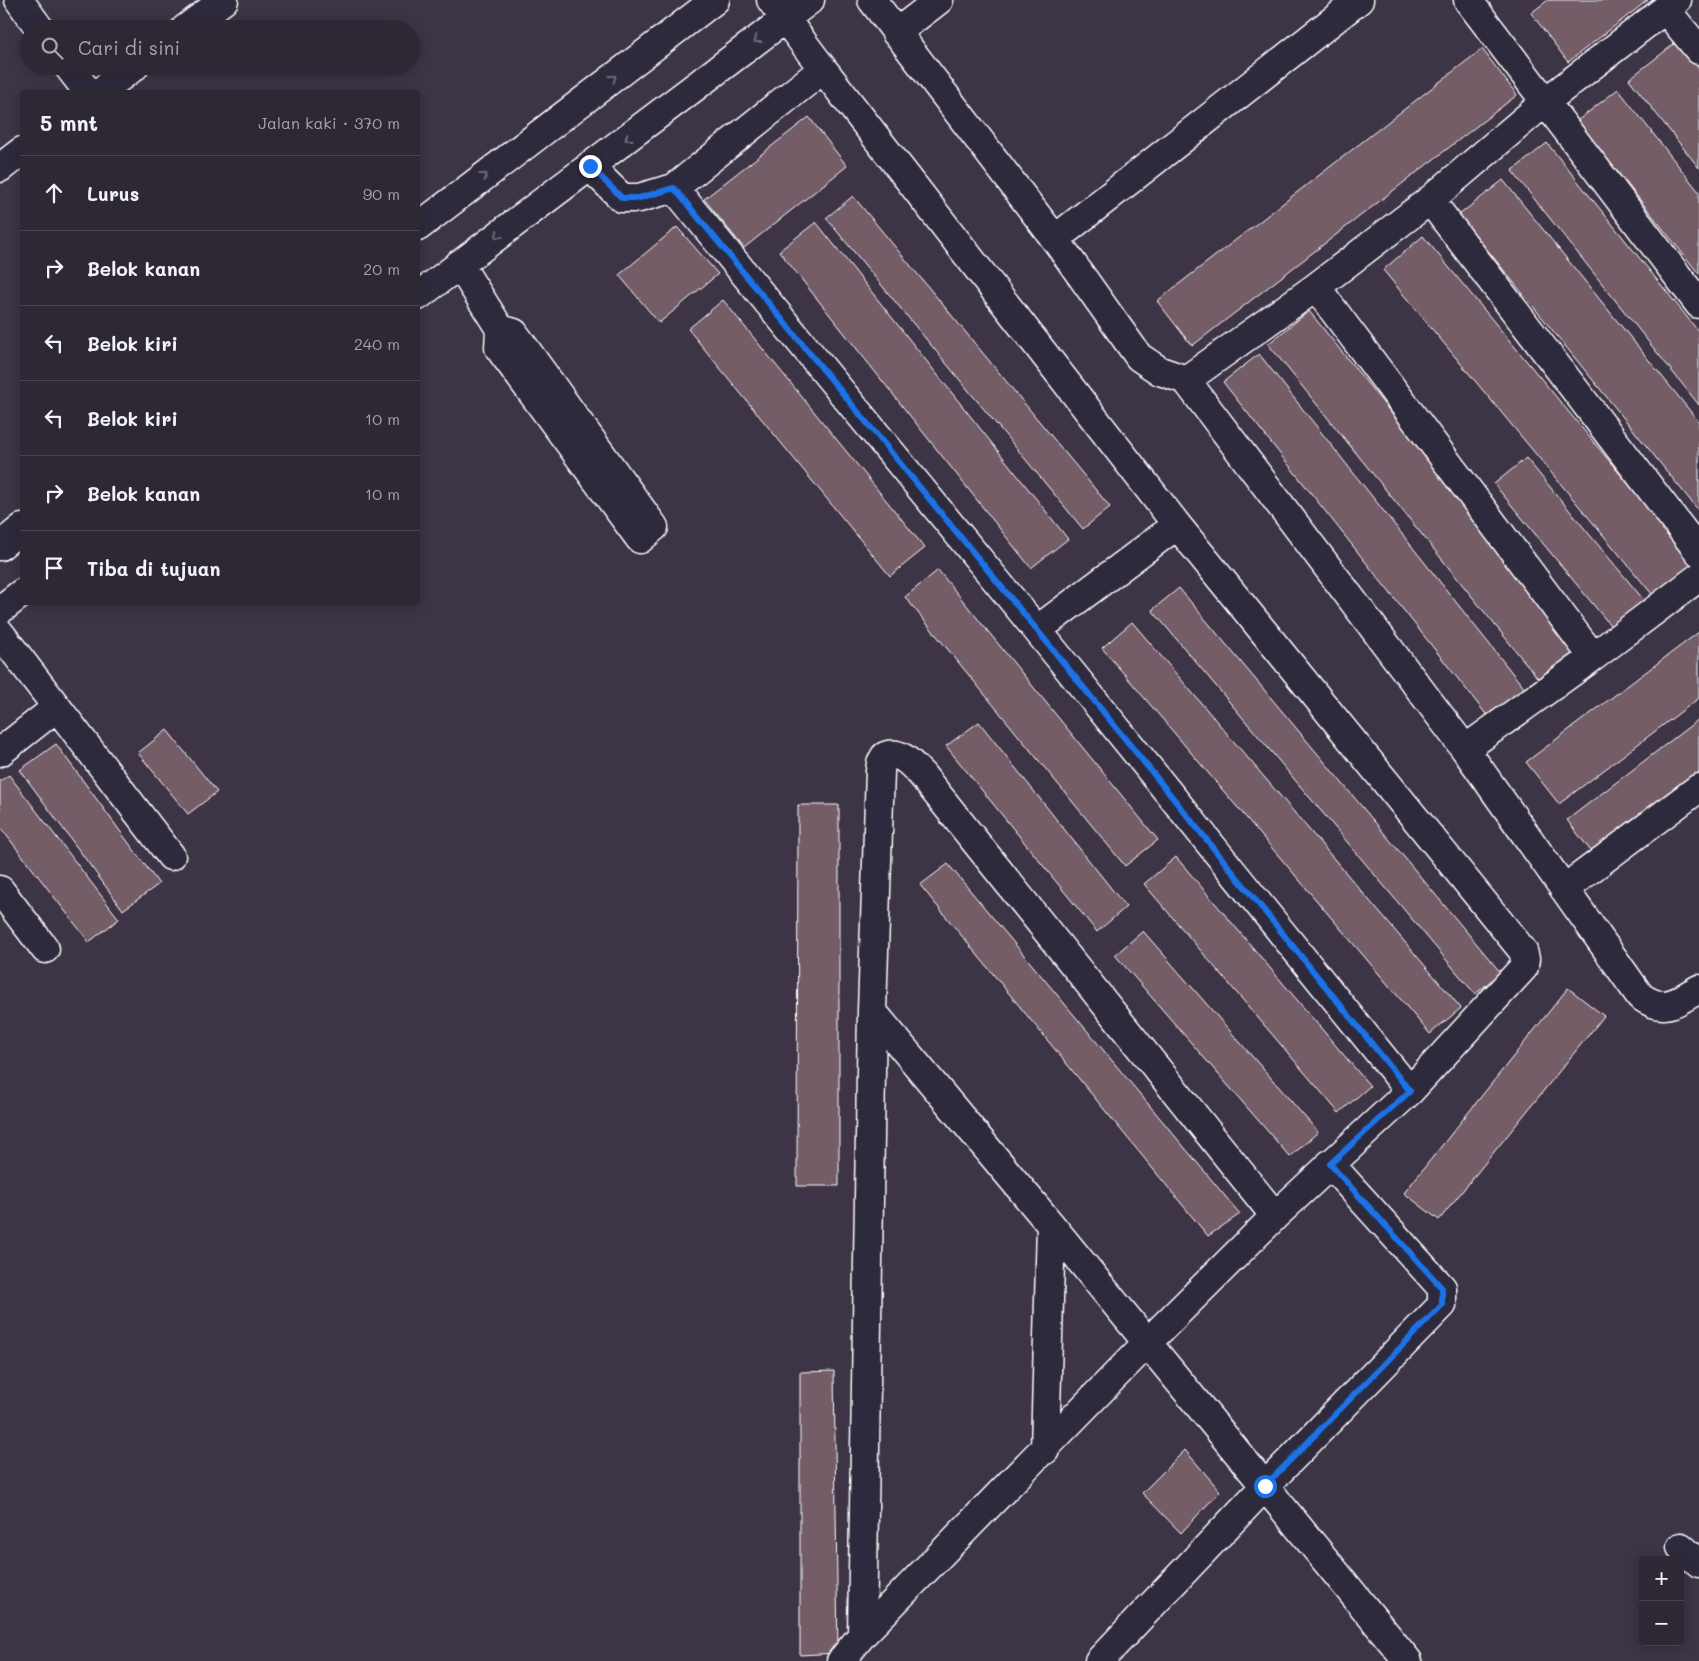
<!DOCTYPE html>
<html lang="id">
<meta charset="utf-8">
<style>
:root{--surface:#2e2734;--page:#3a3340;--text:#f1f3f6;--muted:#a7a5ac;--line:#49444f}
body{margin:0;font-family:Mali,sans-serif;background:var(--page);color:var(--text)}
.controls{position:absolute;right:15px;bottom:15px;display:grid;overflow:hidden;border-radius:5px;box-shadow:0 2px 12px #0003}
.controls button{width:45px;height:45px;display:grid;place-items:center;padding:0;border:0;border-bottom:1px solid var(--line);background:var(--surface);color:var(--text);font:25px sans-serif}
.stop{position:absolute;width:15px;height:15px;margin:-11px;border:4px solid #1a73e8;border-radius:50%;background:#fff}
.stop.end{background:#1a73e8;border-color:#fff;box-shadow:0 1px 5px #0008}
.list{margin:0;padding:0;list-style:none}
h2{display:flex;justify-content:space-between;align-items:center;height:65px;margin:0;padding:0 20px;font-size:21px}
h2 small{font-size:16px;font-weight:400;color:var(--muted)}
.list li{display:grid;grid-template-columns:32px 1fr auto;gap:15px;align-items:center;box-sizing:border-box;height:75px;padding:0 20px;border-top:1px solid var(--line)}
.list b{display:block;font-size:19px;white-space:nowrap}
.list em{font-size:16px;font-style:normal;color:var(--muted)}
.icon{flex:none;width:28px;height:28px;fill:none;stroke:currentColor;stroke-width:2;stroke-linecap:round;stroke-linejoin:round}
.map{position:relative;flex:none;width:1699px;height:1661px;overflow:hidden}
.search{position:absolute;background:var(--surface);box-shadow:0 2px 12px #0003;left:20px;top:20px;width:400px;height:55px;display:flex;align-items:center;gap:12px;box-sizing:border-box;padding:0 18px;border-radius:28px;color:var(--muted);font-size:19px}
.panel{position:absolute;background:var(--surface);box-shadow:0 2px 12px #0003;left:20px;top:90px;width:400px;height:515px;border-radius:5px}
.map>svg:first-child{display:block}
.building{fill:#755d68;stroke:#fff}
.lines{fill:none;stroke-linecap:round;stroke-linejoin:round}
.minor-casing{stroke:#fff;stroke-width:31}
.minor{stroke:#2f2a3d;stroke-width:28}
.oneway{stroke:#6d6a77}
.route{stroke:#1a73e8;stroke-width:6}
</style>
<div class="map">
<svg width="1699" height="1661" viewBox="0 0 1699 1661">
<rect width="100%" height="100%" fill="#3d3446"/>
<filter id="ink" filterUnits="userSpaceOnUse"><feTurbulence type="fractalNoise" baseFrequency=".02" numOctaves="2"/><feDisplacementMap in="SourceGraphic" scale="10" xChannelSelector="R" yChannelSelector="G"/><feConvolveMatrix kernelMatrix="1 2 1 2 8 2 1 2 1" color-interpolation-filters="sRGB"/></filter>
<g filter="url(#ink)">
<path class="building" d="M 1548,0 L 1648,0 L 1568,62 L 1531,13 Z
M 1678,41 L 1699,68 L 1699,168 L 1629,79 Z
M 1482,49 L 1517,95 L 1192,346 L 1157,301 Z
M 1618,89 L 1699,192 L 1699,274 L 1577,121 Z
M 809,117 L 847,166 L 744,248 L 704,199 Z
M 1547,143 L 1699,332 L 1699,405 L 1512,171 Z
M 1503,180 L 1699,422 L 1699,511 L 1459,215 Z
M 853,196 L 1110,507 L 1083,529 L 826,218 Z
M 816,222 L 1068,539 L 1031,568 L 779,251 Z
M 677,227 L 718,274 L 659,323 L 619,275 Z
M 1423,236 L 1697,567 L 1657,600 L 1383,270 Z
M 723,300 L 925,548 L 890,576 L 688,329 Z
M 1309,311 L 1586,655 L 1545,687 L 1268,344 Z
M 1259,354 L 1525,689 L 1489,718 L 1223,382 Z
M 1526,458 L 1648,605 L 1615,631 L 1494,484 Z
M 938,570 L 1158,840 L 1125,866 L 905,597 Z
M 1179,588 L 1501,973 L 1475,994 L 1152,610 Z
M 1132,622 L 1461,1008 L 1430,1034 L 1102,648 Z
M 1699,632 L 1699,698 L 1559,804 L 1526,762 Z
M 1699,719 L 1699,781 L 1597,859 L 1567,820 Z
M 979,722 L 1126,907 L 1097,932 L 946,746 Z
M 167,730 L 217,792 L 188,814 L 138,753 Z
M 56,744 L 159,884 L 123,910 L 20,770 Z
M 9,775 L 119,919 L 89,942 L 0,827 L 0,781 Z
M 798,805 L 839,805 L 839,1186 L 797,1186 Z
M 1176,857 L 1370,1086 L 1339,1113 L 1144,884 Z
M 948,864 L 1240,1214 L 1208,1236 L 920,885 Z
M 1143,931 L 1318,1132 L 1290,1157 L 1115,955 Z
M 1568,988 L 1604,1016 L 1439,1220 L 1404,1193 Z
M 834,1371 L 838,1653 L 800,1655 L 800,1372 Z
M 1185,1450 L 1220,1491 L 1181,1533 L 1142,1493 Z"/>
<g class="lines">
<defs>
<path id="minor" d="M 19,0 L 40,29
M 872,0 L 1055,239 L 1139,357 L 1160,371 L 1186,380 L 1465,749 L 1640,996 C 1665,1014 1675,1002 1699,989
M 1468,0 L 1699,304
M 1665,9 L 1699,50
M 185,29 L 224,0
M 896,33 L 939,0
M 68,66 L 88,92
M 823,69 L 1177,525 L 1523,951 L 1525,959 L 1524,967 L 1410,1091 L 1275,1216 L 1148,1342 L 862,1635 L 841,1661
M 100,92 L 135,66
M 589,166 L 622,198 L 639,198 L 674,188 L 823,69 L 771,0
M 0,168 L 22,151
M 674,188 L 1037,630 L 1410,1091
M 1430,200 L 1699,552
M 418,227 L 715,0
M 1055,239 L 1359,0
M 459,264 L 500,329 L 514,333 L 654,527 L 640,539 L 499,348 L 500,329
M 1316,287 L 1593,657
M 418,296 L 810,0
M 1186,380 L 1316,287 L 1430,200 L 1545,102 L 1677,0
M 0,546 L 22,528
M 0,610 L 22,593
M 1037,630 L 1177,525
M 0,633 L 171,856
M 1465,749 L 1593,657 L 1699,577
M 0,752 L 57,707
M 1564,889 L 1699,788
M 0,890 L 45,949
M 872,1011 L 1051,1225 L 1408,1661
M 1045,1450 L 1051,1225
M 1681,1547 L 1699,1563
M 862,1635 L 872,1011 L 880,771 L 881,763 L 885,756 C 901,750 912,765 922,775 L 1275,1216
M 1099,1661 L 1265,1486 L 1442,1305 L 1442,1288 L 1330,1164"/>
</defs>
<use href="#minor" class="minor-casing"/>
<use href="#minor" class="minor"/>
</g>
<defs><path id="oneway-chevron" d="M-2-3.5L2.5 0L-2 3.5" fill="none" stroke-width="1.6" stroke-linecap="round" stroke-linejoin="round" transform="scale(1.25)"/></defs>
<g class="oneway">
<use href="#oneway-chevron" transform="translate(757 40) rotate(143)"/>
<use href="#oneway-chevron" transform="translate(613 78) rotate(-37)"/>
<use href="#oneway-chevron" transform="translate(628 138) rotate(143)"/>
<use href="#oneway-chevron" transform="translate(484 176) rotate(-37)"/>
<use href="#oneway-chevron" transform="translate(498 235) rotate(143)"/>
</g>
</g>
<g class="lines" filter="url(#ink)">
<path class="route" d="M 590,166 L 622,198 L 639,198 L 674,188 L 1037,630 L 1410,1091 L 1330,1164 L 1442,1288 L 1442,1305 L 1265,1486"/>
</g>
</svg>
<div class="controls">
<button>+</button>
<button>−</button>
</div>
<div class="stop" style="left:1265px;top:1486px"></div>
<div class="stop end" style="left:590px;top:166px"></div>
<div class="search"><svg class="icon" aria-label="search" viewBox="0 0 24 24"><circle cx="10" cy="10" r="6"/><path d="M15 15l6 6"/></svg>Cari di sini</div>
<section class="panel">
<h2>5 mnt<small>Jalan kaki · 370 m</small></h2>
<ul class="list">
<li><svg class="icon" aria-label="ahead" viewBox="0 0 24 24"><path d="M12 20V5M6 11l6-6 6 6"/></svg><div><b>Lurus</b></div><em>90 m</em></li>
<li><svg class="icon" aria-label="right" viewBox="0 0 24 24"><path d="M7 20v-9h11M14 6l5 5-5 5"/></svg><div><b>Belok kanan</b></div><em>20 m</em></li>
<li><svg class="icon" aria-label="left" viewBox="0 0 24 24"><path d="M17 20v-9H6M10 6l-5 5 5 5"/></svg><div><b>Belok kiri</b></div><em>240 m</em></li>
<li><svg class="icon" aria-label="left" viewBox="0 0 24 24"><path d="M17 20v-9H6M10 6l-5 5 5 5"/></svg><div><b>Belok kiri</b></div><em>10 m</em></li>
<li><svg class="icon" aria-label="right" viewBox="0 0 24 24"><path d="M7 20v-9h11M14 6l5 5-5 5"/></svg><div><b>Belok kanan</b></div><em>10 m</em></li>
<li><svg class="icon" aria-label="arrive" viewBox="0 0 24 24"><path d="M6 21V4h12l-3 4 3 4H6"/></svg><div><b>Tiba di tujuan</b></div></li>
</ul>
</section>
</div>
